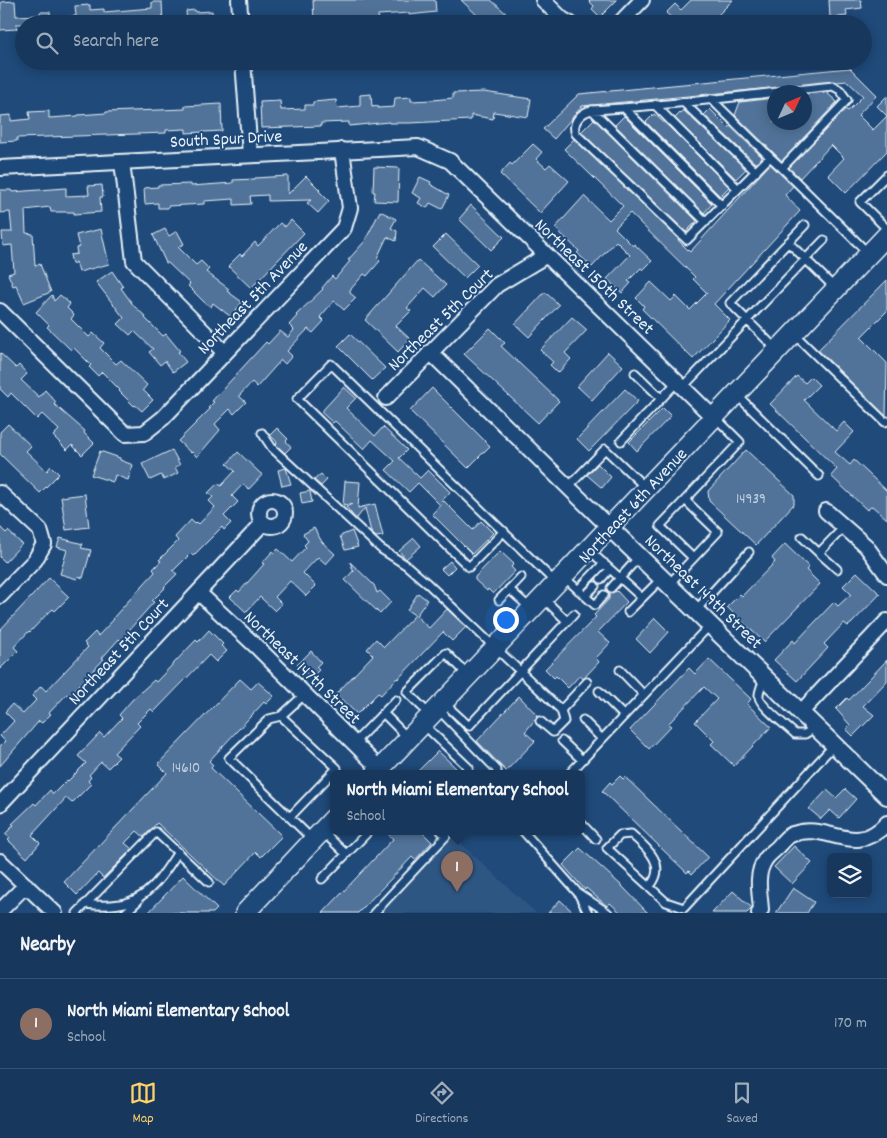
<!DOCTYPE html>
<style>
:root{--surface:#17385c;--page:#244365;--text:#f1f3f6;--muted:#9eacbb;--line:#365272;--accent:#ffd166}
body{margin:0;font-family:Dekko,sans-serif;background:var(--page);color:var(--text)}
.controls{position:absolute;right:15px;bottom:15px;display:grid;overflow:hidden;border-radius:8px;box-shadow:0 2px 12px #0003}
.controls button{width:45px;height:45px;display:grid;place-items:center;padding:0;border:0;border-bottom:1px solid var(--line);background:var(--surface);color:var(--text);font:25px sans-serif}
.compass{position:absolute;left:767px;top:85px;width:45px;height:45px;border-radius:50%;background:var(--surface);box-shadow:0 2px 12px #0003;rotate:46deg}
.you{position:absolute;left:505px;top:619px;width:18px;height:18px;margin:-12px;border:4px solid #fff;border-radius:50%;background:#1a73e8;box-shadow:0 0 0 8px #1a73e833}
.badge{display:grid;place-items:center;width:32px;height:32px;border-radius:50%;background:var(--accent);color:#fff;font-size:16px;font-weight:700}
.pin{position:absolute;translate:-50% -41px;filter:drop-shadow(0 1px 2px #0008)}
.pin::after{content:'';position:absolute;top:26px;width:18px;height:15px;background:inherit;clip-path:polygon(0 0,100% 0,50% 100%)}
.popup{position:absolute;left:330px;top:770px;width:255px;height:65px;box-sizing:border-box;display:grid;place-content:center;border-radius:8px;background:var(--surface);filter:drop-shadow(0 1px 4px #0005);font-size:16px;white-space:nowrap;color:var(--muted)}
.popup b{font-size:19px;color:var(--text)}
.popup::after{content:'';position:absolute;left:50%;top:100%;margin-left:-10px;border:10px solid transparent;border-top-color:var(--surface)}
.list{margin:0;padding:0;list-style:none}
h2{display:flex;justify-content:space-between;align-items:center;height:65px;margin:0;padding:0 20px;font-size:21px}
h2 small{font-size:16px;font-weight:400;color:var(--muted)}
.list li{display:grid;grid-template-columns:32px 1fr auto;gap:15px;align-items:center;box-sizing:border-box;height:90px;padding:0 20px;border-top:1px solid var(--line)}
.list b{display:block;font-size:19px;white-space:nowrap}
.list p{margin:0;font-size:16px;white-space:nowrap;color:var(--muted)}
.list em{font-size:16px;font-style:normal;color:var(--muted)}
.icon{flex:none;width:28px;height:28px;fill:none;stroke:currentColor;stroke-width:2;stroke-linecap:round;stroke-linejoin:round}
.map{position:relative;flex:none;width:887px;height:913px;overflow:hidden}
.search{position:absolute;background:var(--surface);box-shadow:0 2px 12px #0003;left:15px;right:15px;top:15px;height:55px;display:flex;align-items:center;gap:12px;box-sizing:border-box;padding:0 18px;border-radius:28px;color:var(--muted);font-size:19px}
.sheet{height:155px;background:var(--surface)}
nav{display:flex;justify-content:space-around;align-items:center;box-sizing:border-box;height:70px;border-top:1px solid var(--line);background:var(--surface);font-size:14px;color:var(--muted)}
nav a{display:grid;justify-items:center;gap:2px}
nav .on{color:var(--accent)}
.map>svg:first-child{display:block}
.built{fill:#2e5683}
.building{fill:#517399;stroke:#e8f1f8}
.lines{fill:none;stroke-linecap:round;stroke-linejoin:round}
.service-casing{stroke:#e8f1f8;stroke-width:11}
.minor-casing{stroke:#e8f1f8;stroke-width:18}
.tertiary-casing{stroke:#e8f1f8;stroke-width:20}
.secondary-casing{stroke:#e8f1f8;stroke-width:22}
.service{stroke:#1f4a7a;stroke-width:7}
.minor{stroke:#1f4a7a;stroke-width:14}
.tertiary{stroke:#1f4a7a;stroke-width:16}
.secondary{stroke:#1f4a7a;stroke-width:19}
.labels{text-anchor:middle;stroke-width:4;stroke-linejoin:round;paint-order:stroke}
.number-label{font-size:15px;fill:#c2d2e0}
.street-label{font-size:18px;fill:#e8f1f8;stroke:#1f4a7a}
</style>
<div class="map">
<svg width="887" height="913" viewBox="0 0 887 913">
<rect width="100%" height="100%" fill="#1f4a7a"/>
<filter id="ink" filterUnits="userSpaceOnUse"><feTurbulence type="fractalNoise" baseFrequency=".02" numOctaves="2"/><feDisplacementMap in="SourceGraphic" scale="10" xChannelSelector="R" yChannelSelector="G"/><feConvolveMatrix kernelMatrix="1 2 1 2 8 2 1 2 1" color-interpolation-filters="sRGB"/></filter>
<g filter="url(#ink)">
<path class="built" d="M 452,835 L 536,913 L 382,913 Z"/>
<path class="building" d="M 313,0 L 435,0 L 436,12 L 409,15 L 409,13 L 378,15 L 379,24 L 360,24 L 360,20 L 314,23 Z
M 461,0 L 491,0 L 518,24 L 473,24 L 479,17 Z
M 588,0 L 617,0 L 600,17 L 592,9 L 594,6 Z
M 691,0 L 733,0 L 714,19 L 719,24 L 705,24 L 700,18 L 695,24 L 666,24 L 672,18 L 666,13 L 675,4 L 681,10 Z
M 829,0 L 861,0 L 862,8 L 846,10 L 847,16 L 830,18 Z
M 15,1 L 16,16 L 40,15 L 40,12 L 50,12 L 51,24 L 16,24 L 17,29 L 0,30 L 1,2 Z
M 152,2 L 162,2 L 163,24 L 56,24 L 56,17 L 76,16 L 75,6 L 90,5 L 90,10 L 104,9 L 104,12 L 152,8 Z
M 195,10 L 196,12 L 212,11 L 213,24 L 187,24 L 186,11 Z
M 850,68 L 877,95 L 858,115 L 873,130 L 887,116 L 877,106 L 887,96 L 887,151 L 846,193 L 828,175 L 844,158 L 831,145 L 800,178 L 789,168 L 845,109 L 848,111 L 863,96 L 847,81 L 582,106 L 554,139 L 543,129 L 579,94 Z
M 484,92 L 531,99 L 528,117 L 494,112 L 493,119 L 471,115 L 471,120 L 410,123 L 389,123 L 389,122 L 349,126 L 349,122 L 321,123 L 321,126 L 261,128 L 260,102 L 280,101 L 281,110 L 305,109 L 305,105 L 313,105 L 313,102 L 336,100 L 337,108 L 360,106 L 360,95 L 371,94 L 372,107 L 378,106 L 378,108 L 394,107 L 395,98 L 411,97 L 411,101 L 433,100 L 453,98 L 453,93 Z
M 826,92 L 837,102 L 782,161 L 735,115 L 740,102 L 774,98 L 774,122 L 804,122 L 804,94 Z
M 221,104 L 222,131 L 186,133 L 186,129 L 166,130 L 166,133 L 17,138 L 17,141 L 0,142 L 0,116 L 11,115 L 11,121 L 30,119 L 29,112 L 49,111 L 49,118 L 78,116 L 78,115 L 106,113 L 106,112 L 185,109 L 185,106 Z
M 710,109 L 729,128 L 730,126 L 762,157 L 756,164 L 704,115 Z
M 683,110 L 746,169 L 736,179 L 675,118 Z
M 654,114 L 668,126 L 729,187 L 720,196 L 646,122 Z
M 624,116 L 712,204 L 704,213 L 615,125 Z
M 594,119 L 697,221 L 686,232 L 581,132 Z
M 574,139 L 679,239 L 678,240 L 690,252 L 770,164 L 793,186 L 785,195 L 800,211 L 714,304 L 730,320 L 693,359 L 642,309 L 644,306 L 636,298 L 651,282 L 671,301 L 676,296 L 690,310 L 707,293 L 693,279 L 695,277 L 630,213 L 615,228 L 633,246 L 634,244 L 652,261 L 643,270 L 641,268 L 628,281 L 631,283 L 622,293 L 607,279 L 630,255 L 616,241 L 592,267 L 577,253 L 579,251 L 555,228 L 584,196 L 609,220 L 623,206 L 564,149 Z
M 533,144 L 542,152 L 536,159 L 546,168 L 550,164 L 569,181 L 540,213 L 500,174 L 510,163 L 512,165 Z
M 374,167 L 399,168 L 398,202 L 374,201 L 375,192 L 373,192 Z
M 288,176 L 288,194 L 306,176 L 320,190 L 319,191 L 329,201 L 318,213 L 307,203 L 311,200 L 268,201 L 268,195 L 250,196 L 251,204 L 234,205 L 234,199 L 204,201 L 204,204 L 168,206 L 168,208 L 158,208 L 158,203 L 145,204 L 144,188 L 158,187 L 158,185 L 191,184 L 191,186 L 233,183 L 233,180 L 255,179 L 255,178 Z
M 420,177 L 431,182 L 430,184 L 449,195 L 442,209 L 430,203 L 427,208 L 418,203 L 421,198 L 412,193 Z
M 102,185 L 103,197 L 100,197 L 101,212 L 74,214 L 74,212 L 51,212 L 50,207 L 25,210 L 26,233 L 33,234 L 35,266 L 40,264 L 51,292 L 24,303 L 16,285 L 13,286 L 8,274 L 14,272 L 12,245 L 3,246 L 2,232 L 12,232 L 10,212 L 0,213 L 0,190 L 11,190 L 12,192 L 66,188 L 66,196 L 89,195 L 88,186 Z
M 471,205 L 504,237 L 491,250 L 459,219 Z
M 380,211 L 396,219 L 391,228 L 397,231 L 396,241 L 387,237 L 377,258 L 380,261 L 367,276 L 364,274 L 350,290 L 350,293 L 356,298 L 344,310 L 334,301 L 320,317 L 324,321 L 313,333 L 308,329 L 287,351 L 292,356 L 285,364 L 281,360 L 257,387 L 252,382 L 239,396 L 246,402 L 234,414 L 230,409 L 215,424 L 220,430 L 197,457 L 192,452 L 191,453 L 178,441 L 210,409 L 208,408 L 214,402 L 212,401 L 266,342 L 268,344 L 280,331 L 288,337 L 294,330 L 289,325 L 297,316 L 296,315 L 323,289 L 322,288 L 332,276 L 335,279 L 350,261 L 348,260 L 365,241 Z
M 291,220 L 304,233 L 251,288 L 228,266 L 240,254 L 242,256 L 255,242 L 258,246 L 280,223 L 285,227 Z
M 101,229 L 109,264 L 79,272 L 76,262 L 72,264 L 70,255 L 77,254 L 76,248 L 79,247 L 76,235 Z
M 165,229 L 169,236 L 177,231 L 184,244 L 178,247 L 196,265 L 201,261 L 209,269 L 206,272 L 229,289 L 227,291 L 242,302 L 231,317 L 213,303 L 211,307 L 204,302 L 188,286 L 190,284 L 168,263 L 166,263 L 153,235 Z
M 446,234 L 478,265 L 465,278 L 433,247 Z
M 418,260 L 446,285 L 435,297 L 425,288 L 407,308 L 411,311 L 396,326 L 410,339 L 398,352 L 365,320 Z
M 112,271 L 123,287 L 121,288 L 134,306 L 146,317 L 145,318 L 163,336 L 166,334 L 180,351 L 178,352 L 186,362 L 173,372 L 165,361 L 160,365 L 149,352 L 153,349 L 134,331 L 130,335 L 118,324 L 124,318 L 96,282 Z
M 887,280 L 887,311 L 861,337 L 887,363 L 886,416 L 818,350 Z
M 545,292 L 559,305 L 529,337 L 515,324 Z
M 52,295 L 54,301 L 60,295 L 70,304 L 67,308 L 74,315 L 71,319 L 89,337 L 93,333 L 104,343 L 100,348 L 116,364 L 121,360 L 147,385 L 143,390 L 153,400 L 142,411 L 135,405 L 134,406 L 119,391 L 120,390 L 102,372 L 98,376 L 89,367 L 91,365 L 73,347 L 71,350 L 47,327 L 49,325 L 36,312 Z
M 572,317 L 587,330 L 565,353 L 571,359 L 558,373 L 550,365 L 553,362 L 540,350 Z
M 490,328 L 505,343 L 501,346 L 559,401 L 538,423 L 464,354 Z
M 350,334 L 385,368 L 372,380 L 338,346 Z
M 608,352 L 623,366 L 592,400 L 577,386 Z
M 0,353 L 16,368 L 19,365 L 27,374 L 21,380 L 39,397 L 45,390 L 56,402 L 54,404 L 85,431 L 84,433 L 94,443 L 82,455 L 72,445 L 67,450 L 53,436 L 59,430 L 42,414 L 37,419 L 11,393 L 8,397 L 0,389 Z
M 797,376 L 805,383 L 811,377 L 819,385 L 804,400 L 836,431 L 844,422 L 854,432 L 835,452 L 850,465 L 854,460 L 887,491 L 887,519 L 872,506 L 867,510 L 831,476 L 837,469 L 770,404 Z
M 344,387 L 356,398 L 346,408 L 375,436 L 383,427 L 407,450 L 399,458 L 420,478 L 428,470 L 450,492 L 439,504 L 418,483 L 409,492 L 386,470 L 395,461 L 372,440 L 364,449 L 335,421 L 333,423 L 321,412 Z
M 432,388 L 490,446 L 468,468 L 410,411 Z
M 625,389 L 638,401 L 589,451 L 577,439 Z
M 663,408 L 671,416 L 637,451 L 629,442 Z
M 8,424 L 31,446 L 26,451 L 47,471 L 51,466 L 59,474 L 40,493 L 0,454 L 0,432 Z
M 277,428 L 288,439 L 286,441 L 291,447 L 285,453 L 276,445 L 277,442 L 270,435 Z
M 172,450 L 180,465 L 175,467 L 178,473 L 164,480 L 161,475 L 150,480 L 142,464 Z
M 746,450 L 794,495 L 794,504 L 756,545 L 709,501 L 708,491 Z
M 100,451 L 120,458 L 120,460 L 133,465 L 128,480 L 115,475 L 113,482 L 91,475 Z
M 238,452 L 261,474 L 263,474 L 249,489 L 243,484 L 232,496 L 238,502 L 224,516 L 231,523 L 224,530 L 222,527 L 193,556 L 191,553 L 173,571 L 177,574 L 164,587 L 165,588 L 152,601 L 154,602 L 129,630 L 130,632 L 121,641 L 119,639 L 102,658 L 104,659 L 69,696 L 67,694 L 49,713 L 51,714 L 42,723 L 39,721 L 0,766 L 0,746 L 5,741 L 0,736 L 14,721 L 5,712 L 12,704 L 23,714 L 36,700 L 32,696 L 41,686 L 46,691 L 88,647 L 84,643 L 95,632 L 98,636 L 114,619 L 113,618 L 131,598 L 155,572 L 153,569 L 161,561 L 159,560 L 178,541 L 175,537 L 191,520 L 195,524 L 197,522 L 199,524 L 215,507 L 209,501 L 213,497 L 208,493 L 218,483 L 221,486 L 235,471 L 227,464 Z
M 598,464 L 611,477 L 602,488 L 587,475 Z
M 286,468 L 291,484 L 282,486 L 278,470 Z
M 321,474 L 327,480 L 321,486 L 314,480 Z
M 345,481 L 360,482 L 358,508 L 375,504 L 383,536 L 376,537 L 371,532 L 365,508 L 357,518 L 355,518 L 346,507 L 352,504 L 343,505 Z
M 310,491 L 312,502 L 302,504 L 300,493 Z
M 85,494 L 89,527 L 66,530 L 61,497 Z
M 444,501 L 473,530 L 481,521 L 493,533 L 472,554 L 432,514 Z
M 0,527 L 6,533 L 8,531 L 22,544 L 5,562 L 0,557 Z
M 314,528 L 322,542 L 335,554 L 326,564 L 318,557 L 303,573 L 316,586 L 306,596 L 290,581 L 275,597 L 282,604 L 275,611 L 260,597 L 246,612 L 230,597 L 237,590 L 239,592 L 257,572 L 264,564 L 262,563 L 273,551 L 274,553 L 278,549 L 292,562 L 306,547 L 304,545 L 308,541 L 303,534 Z
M 352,531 L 358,547 L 345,550 L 340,536 Z
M 60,538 L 83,544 L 81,548 L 91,550 L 83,578 L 78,576 L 77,579 L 60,574 L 67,550 L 57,547 Z
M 414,538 L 421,546 L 406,559 L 399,551 Z
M 785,544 L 809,567 L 806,570 L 820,584 L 764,642 L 727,607 L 740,594 L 742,596 L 775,562 L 772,558 Z
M 500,551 L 514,564 L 511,567 L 515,571 L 493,594 L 488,589 L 487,591 L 475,580 L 475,577 Z
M 450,561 L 455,567 L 447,575 L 441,569 Z
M 350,562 L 374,585 L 377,593 L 380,591 L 391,602 L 380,614 L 345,580 L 353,571 L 354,572 Z
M 857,572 L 880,594 L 852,623 L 848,626 L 844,623 L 824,644 L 828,648 L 797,681 L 774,660 L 793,640 L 795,643 L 834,602 L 838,606 L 851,594 L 843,586 Z
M 49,578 L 69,597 L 55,611 L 53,609 L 47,614 L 30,632 L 29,631 L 14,647 L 18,651 L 0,669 L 0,630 Z
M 617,591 L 627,602 L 598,632 L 610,643 L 596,658 L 599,662 L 583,679 L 580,675 L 568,688 L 556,676 L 554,678 L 545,669 L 596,617 L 594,615 L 609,599 L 609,593 Z
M 418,593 L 427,600 L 416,616 L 407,610 Z
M 447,609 L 466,627 L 452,641 L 443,632 L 398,679 L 397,678 L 381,695 L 378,693 L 357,714 L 336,694 L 373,655 L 367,649 L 376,639 L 384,647 L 415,615 L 429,628 Z
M 655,618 L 669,632 L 650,653 L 636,639 Z
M 209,630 L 223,644 L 221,646 L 227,651 L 216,662 L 209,655 L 154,712 L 151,709 L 137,723 L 140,726 L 114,753 L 119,757 L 108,768 L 101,762 L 89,775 L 91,777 L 88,781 L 91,784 L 72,803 L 66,798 L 32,835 L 40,843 L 27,858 L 8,840 L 10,838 L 5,834 L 14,825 L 12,824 L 34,803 L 36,805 L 50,790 L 53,794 L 67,780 L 68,781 L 86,763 L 78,756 L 100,733 L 104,737 L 122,718 L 119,715 L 132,700 L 154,680 L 156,682 L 196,640 L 198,642 Z
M 311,651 L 321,662 L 316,667 L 319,670 L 311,678 L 297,665 Z
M 709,659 L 751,699 L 747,704 L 771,727 L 734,766 L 711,744 L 714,741 L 695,722 L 717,699 L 704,687 L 668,724 L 671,726 L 649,749 L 630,730 L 689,668 L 695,674 Z
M 887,660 L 887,681 L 863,706 L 874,715 L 853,736 L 846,729 L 850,725 L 836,709 L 847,698 L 849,700 Z
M 240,679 L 251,689 L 258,682 L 274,696 L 266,704 L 264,702 L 209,761 L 213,765 L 211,768 L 282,836 L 261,857 L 256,852 L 224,886 L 157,823 L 144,837 L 137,831 L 125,843 L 132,849 L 103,878 L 98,873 L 77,895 L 64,882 L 167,773 L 158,764 Z
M 519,696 L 538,716 L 525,732 L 535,741 L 506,771 L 477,741 Z
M 438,751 L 456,768 L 451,773 L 416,773 Z
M 620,776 L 623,779 L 625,777 L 708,857 L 692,874 L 689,871 L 687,873 L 602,791 L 610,782 L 612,784 Z
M 845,789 L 856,799 L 839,818 L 830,810 L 821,819 L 809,809 L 827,790 L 836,798 Z
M 385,831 L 421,831 L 432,842 L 415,860 L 412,857 L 358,913 L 323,913 L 393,839 Z
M 794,846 L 812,863 L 792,884 L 774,867 Z
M 580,848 L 622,886 L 648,913 L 621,913 L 610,903 L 607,906 L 586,888 L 585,890 L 563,865 Z
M 183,876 L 217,909 L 213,913 L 148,913 Z
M 793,888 L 814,902 L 807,913 L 776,913 Z
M 733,891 L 752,908 L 747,913 L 712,913 Z
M 560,900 L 574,913 L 548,913 Z"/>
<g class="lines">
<defs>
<path id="service" d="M 711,99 L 770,157
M 683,102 L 756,172
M 655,105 L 738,189
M 624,108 L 722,206
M 592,110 L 706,222
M 782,168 L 770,157 L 687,240 L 576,134 C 571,123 581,112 592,110 C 672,106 753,94 833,86 L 840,90 L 847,100 L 782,168 L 869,254
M 887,175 L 860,202 L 887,229
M 788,242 L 836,289
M 794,334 L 885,422 L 887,421
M 777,350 L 730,303 L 805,225
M 635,373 L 661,398
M 682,388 L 824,240
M 737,395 L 819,476
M 262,433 L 272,448 L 381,549 L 406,565 L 428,584 L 561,710 L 587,682
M 621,441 L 677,382
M 568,487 L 605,449 L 646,488
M 685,500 L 660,526 L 693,558
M 504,531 L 469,567 L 297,399 L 331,364 L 555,582
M 802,537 L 819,553
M 590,551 L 620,578 L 611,588
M 639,557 L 620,578 L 642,598 L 662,578
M 837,569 L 819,553 L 844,527
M 564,577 L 595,605 L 604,595
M 601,579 L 610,569
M 669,584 L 718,532 L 685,500 L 740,442 L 716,418
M 509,589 L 531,609
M 578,590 L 604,563
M 585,596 L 595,586
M 544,599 L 567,621
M 499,600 L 521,577
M 696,610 L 749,552
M 628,612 L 642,598
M 620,670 L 644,695
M 765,677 C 763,683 758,691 759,697 C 760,706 788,727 795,734 L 805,734 L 816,727
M 599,691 L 624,716
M 304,695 L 281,716 L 269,719 L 229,758 L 313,840
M 444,703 L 469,726 L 574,614
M 438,709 L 497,770 L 497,773
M 383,713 L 408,738
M 430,715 L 407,692 L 446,653 L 469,676
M 281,716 L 337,768 L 290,817
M 583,720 L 602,739
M 540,721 L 553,732 L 564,721 L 561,710
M 424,725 L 469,768 L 464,773
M 562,741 L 582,760
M 354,743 L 396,700
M 570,773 L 710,625
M 581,823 L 596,839
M 322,831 L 346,854
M 523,831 L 578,893 L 588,913
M 322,879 L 366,834
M 650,886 C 668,865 647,848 631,834 L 620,835 L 607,848 L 666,902 L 684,908 L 834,745
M 578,893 L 608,913
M 85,904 C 138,910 151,894 178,852
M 77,913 L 156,832 L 209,882
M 125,913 L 138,901
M 374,913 L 446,836 L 441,831"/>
<path id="minor" d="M 239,0 L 241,24
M 543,0 L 562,19 L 571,24
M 619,24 L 642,0
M 243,61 L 250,155
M 122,162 L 134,261 L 225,353
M 0,168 L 418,147 L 450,161 L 714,418
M 0,311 L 125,434 L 144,433 L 163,418 L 344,228 L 350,208 L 342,150
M 430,352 L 610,528
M 386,398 L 497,285 L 547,255
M 0,493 L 40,530 L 44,544 L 35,560 L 0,596
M259 513a13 13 0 1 1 26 0a13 13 0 1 1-26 0Z
M 826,511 L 866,546 L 887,575
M 199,593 L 259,649 L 380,769
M 801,712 L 887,621
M 0,804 L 263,523
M 0,861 L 55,913
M 0,911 L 26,885
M 759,913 L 761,910 C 760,893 755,875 765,860 C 768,855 774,851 778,847 C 782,843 787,835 793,834 C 828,821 854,859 887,823"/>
<path id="tertiary" d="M 610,528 L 887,796"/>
<path id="secondary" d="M 376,773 L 887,235
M 245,913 L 333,819"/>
</defs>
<use href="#service" class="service-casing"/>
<use href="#minor" class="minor-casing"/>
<use href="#tertiary" class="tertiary-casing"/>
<use href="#secondary" class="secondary-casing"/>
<use href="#service" class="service"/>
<use href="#minor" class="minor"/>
<use href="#tertiary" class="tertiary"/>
<use href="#secondary" class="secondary"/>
</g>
</g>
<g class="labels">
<g class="number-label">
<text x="751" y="503">14939</text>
<text x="186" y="772">14610</text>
</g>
<g class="street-label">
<text transform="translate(226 138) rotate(-3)" y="6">South Spur Drive</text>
<text transform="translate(595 276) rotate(44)" y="6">Northeast 150th Street</text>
<text transform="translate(252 297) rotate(-46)" y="6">Northeast 5th Avenue</text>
<text transform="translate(440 319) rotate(-44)" y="6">Northeast 5th Court</text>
<text transform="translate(632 505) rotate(-47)" y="6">Northeast 6th Avenue</text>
<text transform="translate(704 591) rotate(44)" y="6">Northeast 149th Street</text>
<text transform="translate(118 651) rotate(-47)" y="6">Northeast 5th Court</text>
<text transform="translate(303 667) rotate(44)" y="6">Northeast 147th Street</text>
</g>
</g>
</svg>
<div class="controls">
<button><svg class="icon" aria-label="layers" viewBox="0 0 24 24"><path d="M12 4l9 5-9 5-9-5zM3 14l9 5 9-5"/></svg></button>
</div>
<svg class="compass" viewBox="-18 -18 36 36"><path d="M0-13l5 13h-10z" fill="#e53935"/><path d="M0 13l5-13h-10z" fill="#9eacbb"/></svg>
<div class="you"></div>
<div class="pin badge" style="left:457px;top:892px;background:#8d6e63">1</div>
<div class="popup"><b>North Miami Elementary School</b>School</div>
<div class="search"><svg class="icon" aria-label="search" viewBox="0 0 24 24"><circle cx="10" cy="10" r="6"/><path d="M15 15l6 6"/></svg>Search here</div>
</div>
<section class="sheet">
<h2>Nearby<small></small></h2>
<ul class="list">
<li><span class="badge" style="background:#8d6e63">1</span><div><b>North Miami Elementary School</b><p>School</p></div><em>170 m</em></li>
</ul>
</section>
<nav>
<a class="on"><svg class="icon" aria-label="map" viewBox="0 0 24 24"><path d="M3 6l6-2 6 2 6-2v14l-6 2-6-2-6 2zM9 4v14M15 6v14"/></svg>Map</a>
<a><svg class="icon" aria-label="directions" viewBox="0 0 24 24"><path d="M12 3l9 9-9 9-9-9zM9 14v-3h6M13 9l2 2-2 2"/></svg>Directions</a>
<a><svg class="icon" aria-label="saved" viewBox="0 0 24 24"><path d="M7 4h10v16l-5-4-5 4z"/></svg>Saved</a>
</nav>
